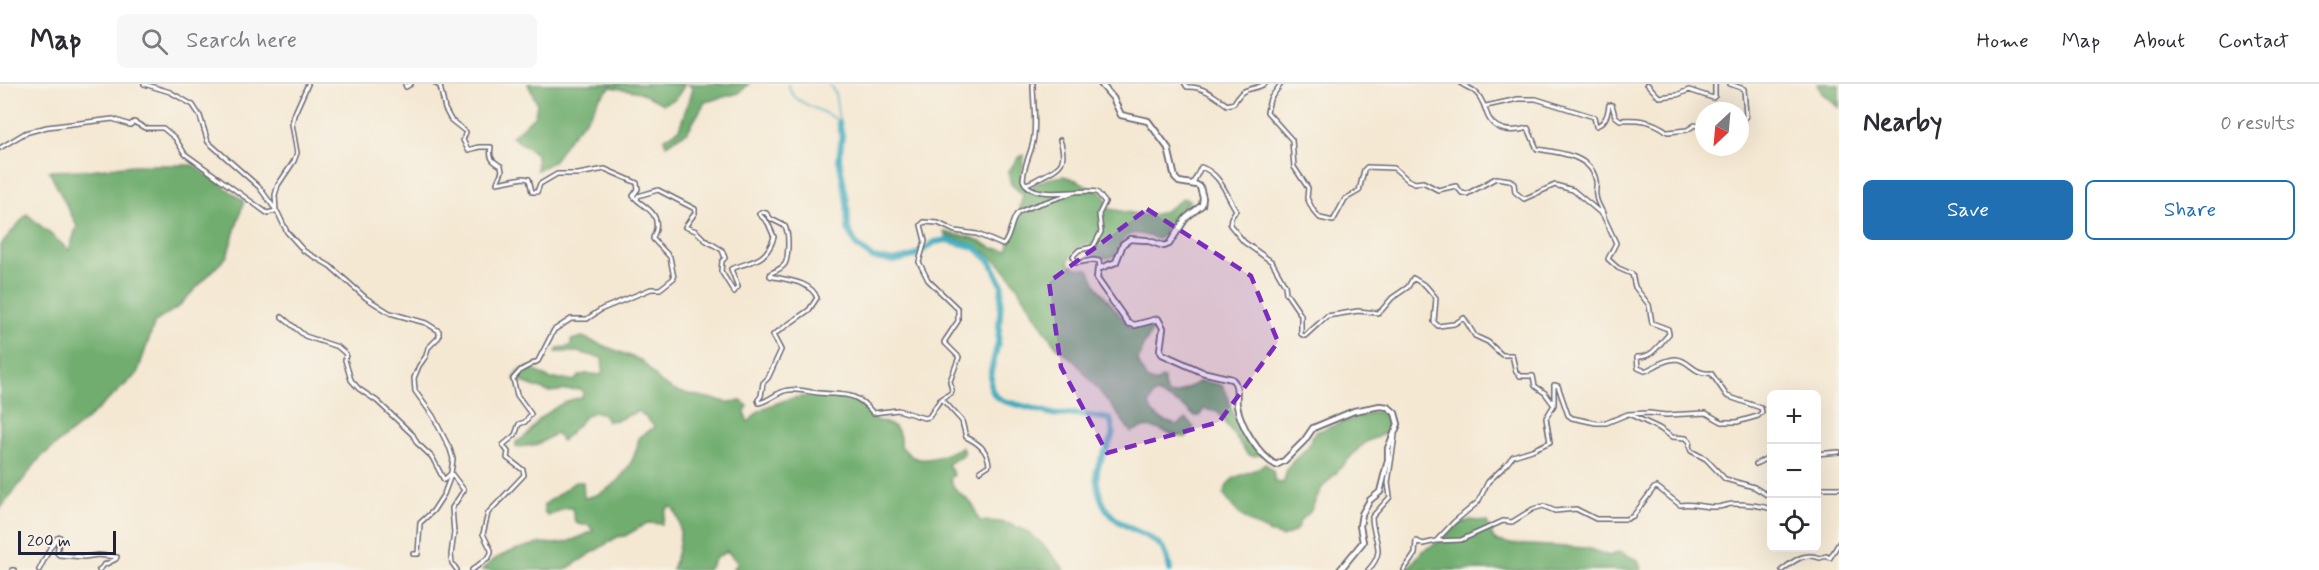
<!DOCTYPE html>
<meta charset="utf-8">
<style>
:root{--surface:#fff;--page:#f7f7f7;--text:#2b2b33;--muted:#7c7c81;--line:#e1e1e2;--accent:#1f6fb2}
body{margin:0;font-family:Mynerve,sans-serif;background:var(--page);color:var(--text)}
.controls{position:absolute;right:18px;bottom:18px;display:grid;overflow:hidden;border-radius:9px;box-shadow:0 6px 24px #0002}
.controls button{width:54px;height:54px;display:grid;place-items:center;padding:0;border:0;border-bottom:2px solid var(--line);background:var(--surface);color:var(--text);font:30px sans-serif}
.compass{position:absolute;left:1695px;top:18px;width:54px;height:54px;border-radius:50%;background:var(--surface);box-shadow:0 6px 24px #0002;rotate:206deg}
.scale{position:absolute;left:18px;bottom:15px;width:98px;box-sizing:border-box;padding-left:6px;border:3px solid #22223b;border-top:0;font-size:16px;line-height:21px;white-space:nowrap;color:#22223b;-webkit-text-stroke:4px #f7f3e8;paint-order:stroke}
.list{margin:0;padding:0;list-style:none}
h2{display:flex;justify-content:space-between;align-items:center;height:78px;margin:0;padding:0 24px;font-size:26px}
h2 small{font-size:20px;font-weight:400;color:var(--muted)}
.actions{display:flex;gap:12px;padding:18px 24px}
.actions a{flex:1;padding:14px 0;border:2px solid var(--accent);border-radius:9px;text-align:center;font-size:21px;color:var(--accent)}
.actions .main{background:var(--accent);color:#fff}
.icon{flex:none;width:33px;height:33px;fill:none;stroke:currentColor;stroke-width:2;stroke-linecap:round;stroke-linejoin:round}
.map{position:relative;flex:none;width:1839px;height:486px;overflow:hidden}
header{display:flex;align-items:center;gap:36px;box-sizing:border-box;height:84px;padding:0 30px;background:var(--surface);border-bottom:2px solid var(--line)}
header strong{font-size:28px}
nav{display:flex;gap:33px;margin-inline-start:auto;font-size:21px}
.search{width:420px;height:54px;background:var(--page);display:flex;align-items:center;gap:15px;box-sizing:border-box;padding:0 21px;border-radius:9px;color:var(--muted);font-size:22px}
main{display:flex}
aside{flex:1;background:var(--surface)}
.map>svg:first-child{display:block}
.forest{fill:#6fad6e;stroke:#486854;stroke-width:1.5}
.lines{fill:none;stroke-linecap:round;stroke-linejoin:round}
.stream{stroke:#3eaabd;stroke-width:1.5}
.river{stroke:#3eaabd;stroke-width:6}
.minor-casing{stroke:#6c6770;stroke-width:6}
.major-casing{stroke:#6c6770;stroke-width:8}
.minor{stroke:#fff;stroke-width:3}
.major{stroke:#fff;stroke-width:4.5}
.marked{fill:#7b2cbf;fill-opacity:0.2;stroke:#7b2cbf;stroke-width:4.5;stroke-dasharray:12 8;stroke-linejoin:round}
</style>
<header>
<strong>Map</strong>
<div class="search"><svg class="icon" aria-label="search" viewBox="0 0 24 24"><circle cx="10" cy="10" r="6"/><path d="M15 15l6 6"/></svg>Search here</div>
<nav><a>Home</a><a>Map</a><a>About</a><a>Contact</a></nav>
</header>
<main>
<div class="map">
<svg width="1839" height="486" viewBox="0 0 1839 486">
<rect width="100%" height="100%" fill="#f7f3e8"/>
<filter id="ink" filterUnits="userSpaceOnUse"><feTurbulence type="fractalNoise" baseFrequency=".0167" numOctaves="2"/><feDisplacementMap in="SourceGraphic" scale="12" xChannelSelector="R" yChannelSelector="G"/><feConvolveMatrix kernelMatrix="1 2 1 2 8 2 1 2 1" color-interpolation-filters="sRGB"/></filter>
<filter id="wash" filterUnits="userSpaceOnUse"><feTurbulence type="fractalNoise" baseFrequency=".008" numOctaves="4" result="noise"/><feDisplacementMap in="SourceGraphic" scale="24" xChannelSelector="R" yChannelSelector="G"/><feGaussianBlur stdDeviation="1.35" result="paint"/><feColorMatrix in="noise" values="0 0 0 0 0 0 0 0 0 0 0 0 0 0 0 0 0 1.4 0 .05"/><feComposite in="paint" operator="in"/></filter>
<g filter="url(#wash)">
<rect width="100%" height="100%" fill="#f4e8d3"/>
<path class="forest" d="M 528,0 L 685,0 L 676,15 L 663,20 L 640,8 L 611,3 L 599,14 L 591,29 L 570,53 L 553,78 L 537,86 L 536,70 L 512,53 L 535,31 L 537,19 Z
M 688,0 L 749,0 L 739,9 L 705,18 L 688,47 L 666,61 L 664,55 L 679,45 L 693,5 Z
M 1817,0 L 1839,0 L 1839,24 L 1822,9 Z
M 1024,71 C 1024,86 1015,97 1031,108 L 1033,107 L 1032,102 L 1047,95 L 1064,92 L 1079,97 L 1091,105 L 1099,106 L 1106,115 L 1109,125 C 1144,130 1153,140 1183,114 L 1190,116 L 1168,138 L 1162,153 L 1158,155 C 1149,153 1137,147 1129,151 C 1116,156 1122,174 1107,174 C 1102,174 1098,175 1093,172 L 1090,159 C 1077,162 1072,168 1068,179 L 1076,184 L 1089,185 L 1096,201 L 1130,244 L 1152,240 L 1154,244 L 1143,262 L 1138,277 L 1146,295 L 1156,299 L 1161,294 L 1164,295 L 1164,302 L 1168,310 L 1174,311 L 1201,297 L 1221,301 C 1230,310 1229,324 1236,336 C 1243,349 1253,359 1262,371 L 1252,372 L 1247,370 L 1218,328 L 1204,325 L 1200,332 L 1194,332 C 1182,319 1172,318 1158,309 L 1153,311 L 1149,320 C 1152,334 1164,337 1177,341 L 1187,335 L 1194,344 L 1187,353 C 1165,354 1156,335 1131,348 C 1114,325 1096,302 1077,280 C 1071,273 1062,269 1056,262 C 1020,216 1011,165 946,152 L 944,148 L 973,154 L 993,164 L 1007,166 L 1017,138 L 1023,128 L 1020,123 L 1023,111 L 1011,100 L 1008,88 L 1018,74 Z
M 133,81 L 193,81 L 244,117 L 227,172 L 178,223 L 155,238 L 137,290 L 84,338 L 40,374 L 0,425 L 0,161 L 27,130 L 69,166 L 77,142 L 49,87 L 88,86 Z
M 582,253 L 642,277 L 661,299 L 675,307 L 727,318 L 741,317 L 748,322 L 745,328 L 747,337 L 750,337 C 757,326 765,323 777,319 C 805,308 832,311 860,319 C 863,323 865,328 869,331 C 882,343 902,335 900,361 C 903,364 907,369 911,372 C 927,381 948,369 962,363 L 964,370 L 948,380 L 954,391 L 950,395 C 955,411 967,411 974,423 C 977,428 975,432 980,437 C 1024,435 1039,455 1065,486 L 732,486 L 738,479 L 727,467 L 716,474 L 708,486 L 672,486 C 679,467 686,440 672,423 L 667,424 L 662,440 L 647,439 L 625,452 L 617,453 L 565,486 L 482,486 C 495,471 518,464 538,460 C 545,458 554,461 562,459 C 573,457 583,452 593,447 L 589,441 C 572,442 575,436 572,424 L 565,424 L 548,432 L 544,427 L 544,421 L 575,398 L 583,398 L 584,414 C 613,410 636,381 639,353 L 655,343 L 639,327 L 617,336 L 608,337 L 602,330 L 595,327 L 587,331 L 562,357 L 556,349 L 537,361 L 516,363 L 516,358 C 532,351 530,343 541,334 C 553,325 565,315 581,314 L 584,308 L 580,305 L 549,308 L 514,295 L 518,287 L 529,283 L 550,295 L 565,295 L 574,297 C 583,287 589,290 601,291 L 603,286 L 602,274 L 578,268 L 556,268 L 558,264 L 571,262 L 571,256 Z
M 1372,328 L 1384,328 L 1389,333 L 1391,342 L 1388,348 L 1368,357 L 1359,364 L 1321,405 L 1310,428 L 1300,437 L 1298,443 L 1294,448 L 1282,453 C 1258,445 1236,433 1224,410 C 1229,386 1250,394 1265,379 L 1273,387 L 1275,398 L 1283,399 C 1286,394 1285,389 1288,384 C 1294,372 1312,366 1311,353 L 1316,348 Z
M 1470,436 L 1487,438 L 1494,456 L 1511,460 L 1587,464 L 1609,472 L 1619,468 L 1638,476 L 1641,486 L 1407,486 L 1422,467 L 1437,459 L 1459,440 Z"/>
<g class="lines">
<path class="stream" d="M 788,0 C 792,23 824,23 839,38
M 829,0 L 835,9 L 839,37"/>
<path class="river" d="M 839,38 L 842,52 L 839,75 L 847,119 L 848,145 L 857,162 L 873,174 L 894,177 L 914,172 L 935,158 L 947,156 L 975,163 L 991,178 L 1002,201 L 998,259 L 991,287 L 991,304 L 995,312 L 1004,317 L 1056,331 L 1077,330 L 1110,335 C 1119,356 1101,367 1097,386 C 1095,397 1098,407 1102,417 C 1115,448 1153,446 1165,468 C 1168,473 1169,481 1170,486"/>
</g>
</g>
<g filter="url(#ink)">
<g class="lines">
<defs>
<path id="minor" d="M 144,0 L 170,8 L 193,21 L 200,32 L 208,58 L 259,103 L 278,129 L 287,148 L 304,167 L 330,182 L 366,214 L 390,229 L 426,239 L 439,247 L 439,253 L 428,264 L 426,272 L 419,282 L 414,294 L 415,307 L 433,332 L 450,365 L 453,375 L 451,389 L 464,406 L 452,424 L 454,449 L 451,471 L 452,479 L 457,486
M 405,0 L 406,3 L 411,0
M 436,0 L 440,2 L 445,25 L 451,36 L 466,48 L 463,56 L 468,66 L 479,63 L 491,63 C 489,74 492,77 501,82 L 502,87 L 497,99 L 523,94 L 529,95 L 532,108 L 537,108 L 540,100 L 557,90 L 578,90 L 605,85 L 637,99 L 638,105 L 633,112 L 637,116
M 1033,0 C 1033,19 1037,40 1033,58 C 1030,72 1024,80 1023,96 C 1032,118 1078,104 1097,108 L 1105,118 L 1099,130 L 1101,148 L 1093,163 L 1079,166 L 1073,172 L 1076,179 L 1093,176 L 1099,177 L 1100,184
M 1185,0 L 1187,3 C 1203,2 1215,12 1227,21 L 1234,19 C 1245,0 1247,9 1265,0
M 1281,0 L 1270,15 L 1267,28 L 1292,56 L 1294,83 L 1308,104 L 1307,114 L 1313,126 L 1320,134 L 1333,137 L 1345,115 L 1359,107 L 1364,86 L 1367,83 L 1394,84 L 1408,96 L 1415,99 L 1423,98 L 1438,106 L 1456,102 L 1462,109 L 1467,110 L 1496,94 L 1510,96 L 1514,100 L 1515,108 L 1524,115 L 1555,101 L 1573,106 L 1603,131 L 1616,159 L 1608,175 L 1618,184 L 1632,190 L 1635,203 L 1649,221 L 1652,239 L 1668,245 L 1669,250 C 1659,260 1653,274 1637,273 L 1638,284 L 1645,287 C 1655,283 1664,275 1676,275 C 1690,276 1693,291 1711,289 L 1727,312 L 1761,324 L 1762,328 L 1758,332 L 1737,338 L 1722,338 L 1706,329 L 1666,331 L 1649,329 L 1628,330 L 1606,339 L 1596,339 L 1572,334 L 1568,331 L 1558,302 L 1554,301 L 1554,321 L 1546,334 L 1550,358 L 1532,366 L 1513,372 L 1506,381 L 1488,398 L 1478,418 L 1454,438 L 1436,457 L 1423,460 L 1416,457 L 1415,470 L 1404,486
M 1462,0 C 1466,3 1470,4 1474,7 C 1480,11 1484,21 1486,27 C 1492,48 1511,49 1528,44 L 1537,65 C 1557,68 1592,71 1596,97 C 1597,101 1595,106 1596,111 C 1596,117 1600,123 1603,129
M 1647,0 L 1659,13 L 1677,11 L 1689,6 L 1713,14 L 1715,12 L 1715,0
M 1730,0 L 1744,5 L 1746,32 L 1740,42
M 1609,21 L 1612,21 L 1615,32 L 1620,36 C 1638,35 1652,36 1668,48 L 1687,46 L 1695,41 L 1704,44
M 1486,22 L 1518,15 L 1536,15 L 1594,33 L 1596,42 C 1606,39 1608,29 1609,21
M 0,64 L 25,49 L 47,43 L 113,35 L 130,41 L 134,38 L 145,44 L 163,44 L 175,54 L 185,70 L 267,129 L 276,127 L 275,111 L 278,101 L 294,77 L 297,69 L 292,40 L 294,31 L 308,0
M 1193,99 L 1201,83 C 1221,90 1225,109 1236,126 L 1231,134 L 1230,141 L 1244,158 L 1272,178 L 1285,201 L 1286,209 L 1301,231 L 1301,250 L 1305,252 L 1327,232 L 1358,227 L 1377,229 L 1381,227 L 1392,214 L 1408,203 L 1413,194 L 1426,202 L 1436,214 L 1434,238 L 1438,242 L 1454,240 L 1464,234 L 1475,252 L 1488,258 L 1502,271 L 1512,271 L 1516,288 L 1520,292 L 1533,292 L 1535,302 L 1545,309 L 1553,320
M 1025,100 C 1032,99 1036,95 1043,92 C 1062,83 1067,78 1060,56
M 282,233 L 305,252 L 338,263 L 346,270 L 345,276 L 351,296 L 359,305 L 377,317 L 413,351 L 417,359 L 432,373 L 444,396 L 451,389
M 942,315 L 962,337 L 966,353 C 978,359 988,366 989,381 L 980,387
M 1631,331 L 1659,344 L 1672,353 L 1686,354 L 1690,358 L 1689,362 L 1691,367 L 1706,375 L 1725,395 L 1754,403 L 1772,414
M 1816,370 L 1839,368
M 1756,380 L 1772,371
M 1816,404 L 1839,404
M 1436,457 L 1461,456 L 1503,437 L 1512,438 L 1533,425 L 1543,422 L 1555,427 L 1576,425 L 1596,435 L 1627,435 L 1633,432 L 1654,404 L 1657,403 L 1680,421 C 1692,419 1702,423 1714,423 C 1721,424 1727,420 1733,420 C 1746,420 1759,421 1772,425
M 413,470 L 418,470 L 420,439 L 433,427 L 444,410 L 451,391
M 12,486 L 14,486
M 39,486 L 51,462 L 57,454 L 60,453 L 57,469 L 59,471 L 84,473 L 98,471 L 117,473 L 116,475 L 104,481 L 99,486
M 472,486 L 489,473 L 491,469 L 491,466 L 483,450 L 488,429 L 524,391 L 523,386 L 507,374 L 508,368 L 503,361 L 515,351 L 519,340 L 525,338 L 531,330 L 517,311 L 513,295 L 521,286 L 538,277 L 554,246 L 571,235 L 587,235 L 602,225 L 651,205 L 660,205 L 674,194 L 670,173 L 653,155 C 653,151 656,148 656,145 C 659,129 646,124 637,116 L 638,112 L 658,106 L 695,125 L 695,129 L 685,143 L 696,147 L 705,156 L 722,166 L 725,174 L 722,177 L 721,187 L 734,208 L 738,203 L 731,185 C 752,176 766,179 774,153 L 768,139 L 759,130 L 761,128 L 766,129 L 771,135 L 785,142 C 788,149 788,153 788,162 C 787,178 788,182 771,189 L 770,192 C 786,196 811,197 817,214 L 809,226 L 773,251 L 781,266 L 768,294 L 763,299 L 761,312 L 758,316 L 759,319 C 770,317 779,306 789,306 C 798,305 809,308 818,309 C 843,312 855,306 873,329 L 898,326 L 924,334 L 929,333 L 940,316 L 951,309 L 952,306 L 950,297 L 959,273 L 944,258 L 958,237 L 958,225 L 928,196 L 919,178 L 925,157 L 921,141 L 924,138 L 938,139 L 955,147 L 977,150 L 1003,161 C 1011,153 1010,139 1017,130 C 1023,123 1059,115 1071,109
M 1368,486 C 1388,466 1372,455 1372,433 L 1390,413 L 1388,399 L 1395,351
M 1782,486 C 1795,476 1804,468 1820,474 L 1826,472 L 1830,474 L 1839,459"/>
<path id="major" d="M 1101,0 L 1113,14 L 1121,31 L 1148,37 L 1168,64 L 1175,94 L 1179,98 L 1197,101 L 1200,103 L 1203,114 L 1202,121 L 1186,134 L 1169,160 L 1164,162 L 1146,156 L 1130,155 L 1123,160 L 1116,178 L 1098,185 L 1097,195 L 1128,239 L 1135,241 L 1158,235 L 1163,244 L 1160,266 L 1162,270 L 1202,288 L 1232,295 C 1240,303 1235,312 1237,322 C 1241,342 1258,371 1276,381 L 1284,377 L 1304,357 L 1313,344 L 1354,327 L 1380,322 L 1388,323 L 1395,329 L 1398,340 L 1388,364 L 1388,376 L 1380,408 L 1370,416 L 1362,430 L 1360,442 L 1363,458 L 1340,486"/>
</defs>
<use href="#minor" class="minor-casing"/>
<use href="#major" class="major-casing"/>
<use href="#minor" class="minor"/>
<use href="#major" class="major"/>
</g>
</g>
<path class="marked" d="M 1147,125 L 1251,192 L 1278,258 L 1219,338 L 1107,369 L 1061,283 L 1049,198 Z"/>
</svg>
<div class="controls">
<button>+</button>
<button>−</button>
<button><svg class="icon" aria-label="locate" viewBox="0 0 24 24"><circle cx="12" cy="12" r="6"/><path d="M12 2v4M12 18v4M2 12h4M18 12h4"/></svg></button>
</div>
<svg class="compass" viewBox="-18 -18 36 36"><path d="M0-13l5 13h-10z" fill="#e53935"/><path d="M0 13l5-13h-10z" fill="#7c7c81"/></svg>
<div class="scale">200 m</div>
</div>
<aside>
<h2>Nearby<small>0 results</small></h2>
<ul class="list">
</ul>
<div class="actions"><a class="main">Save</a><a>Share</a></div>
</aside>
</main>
